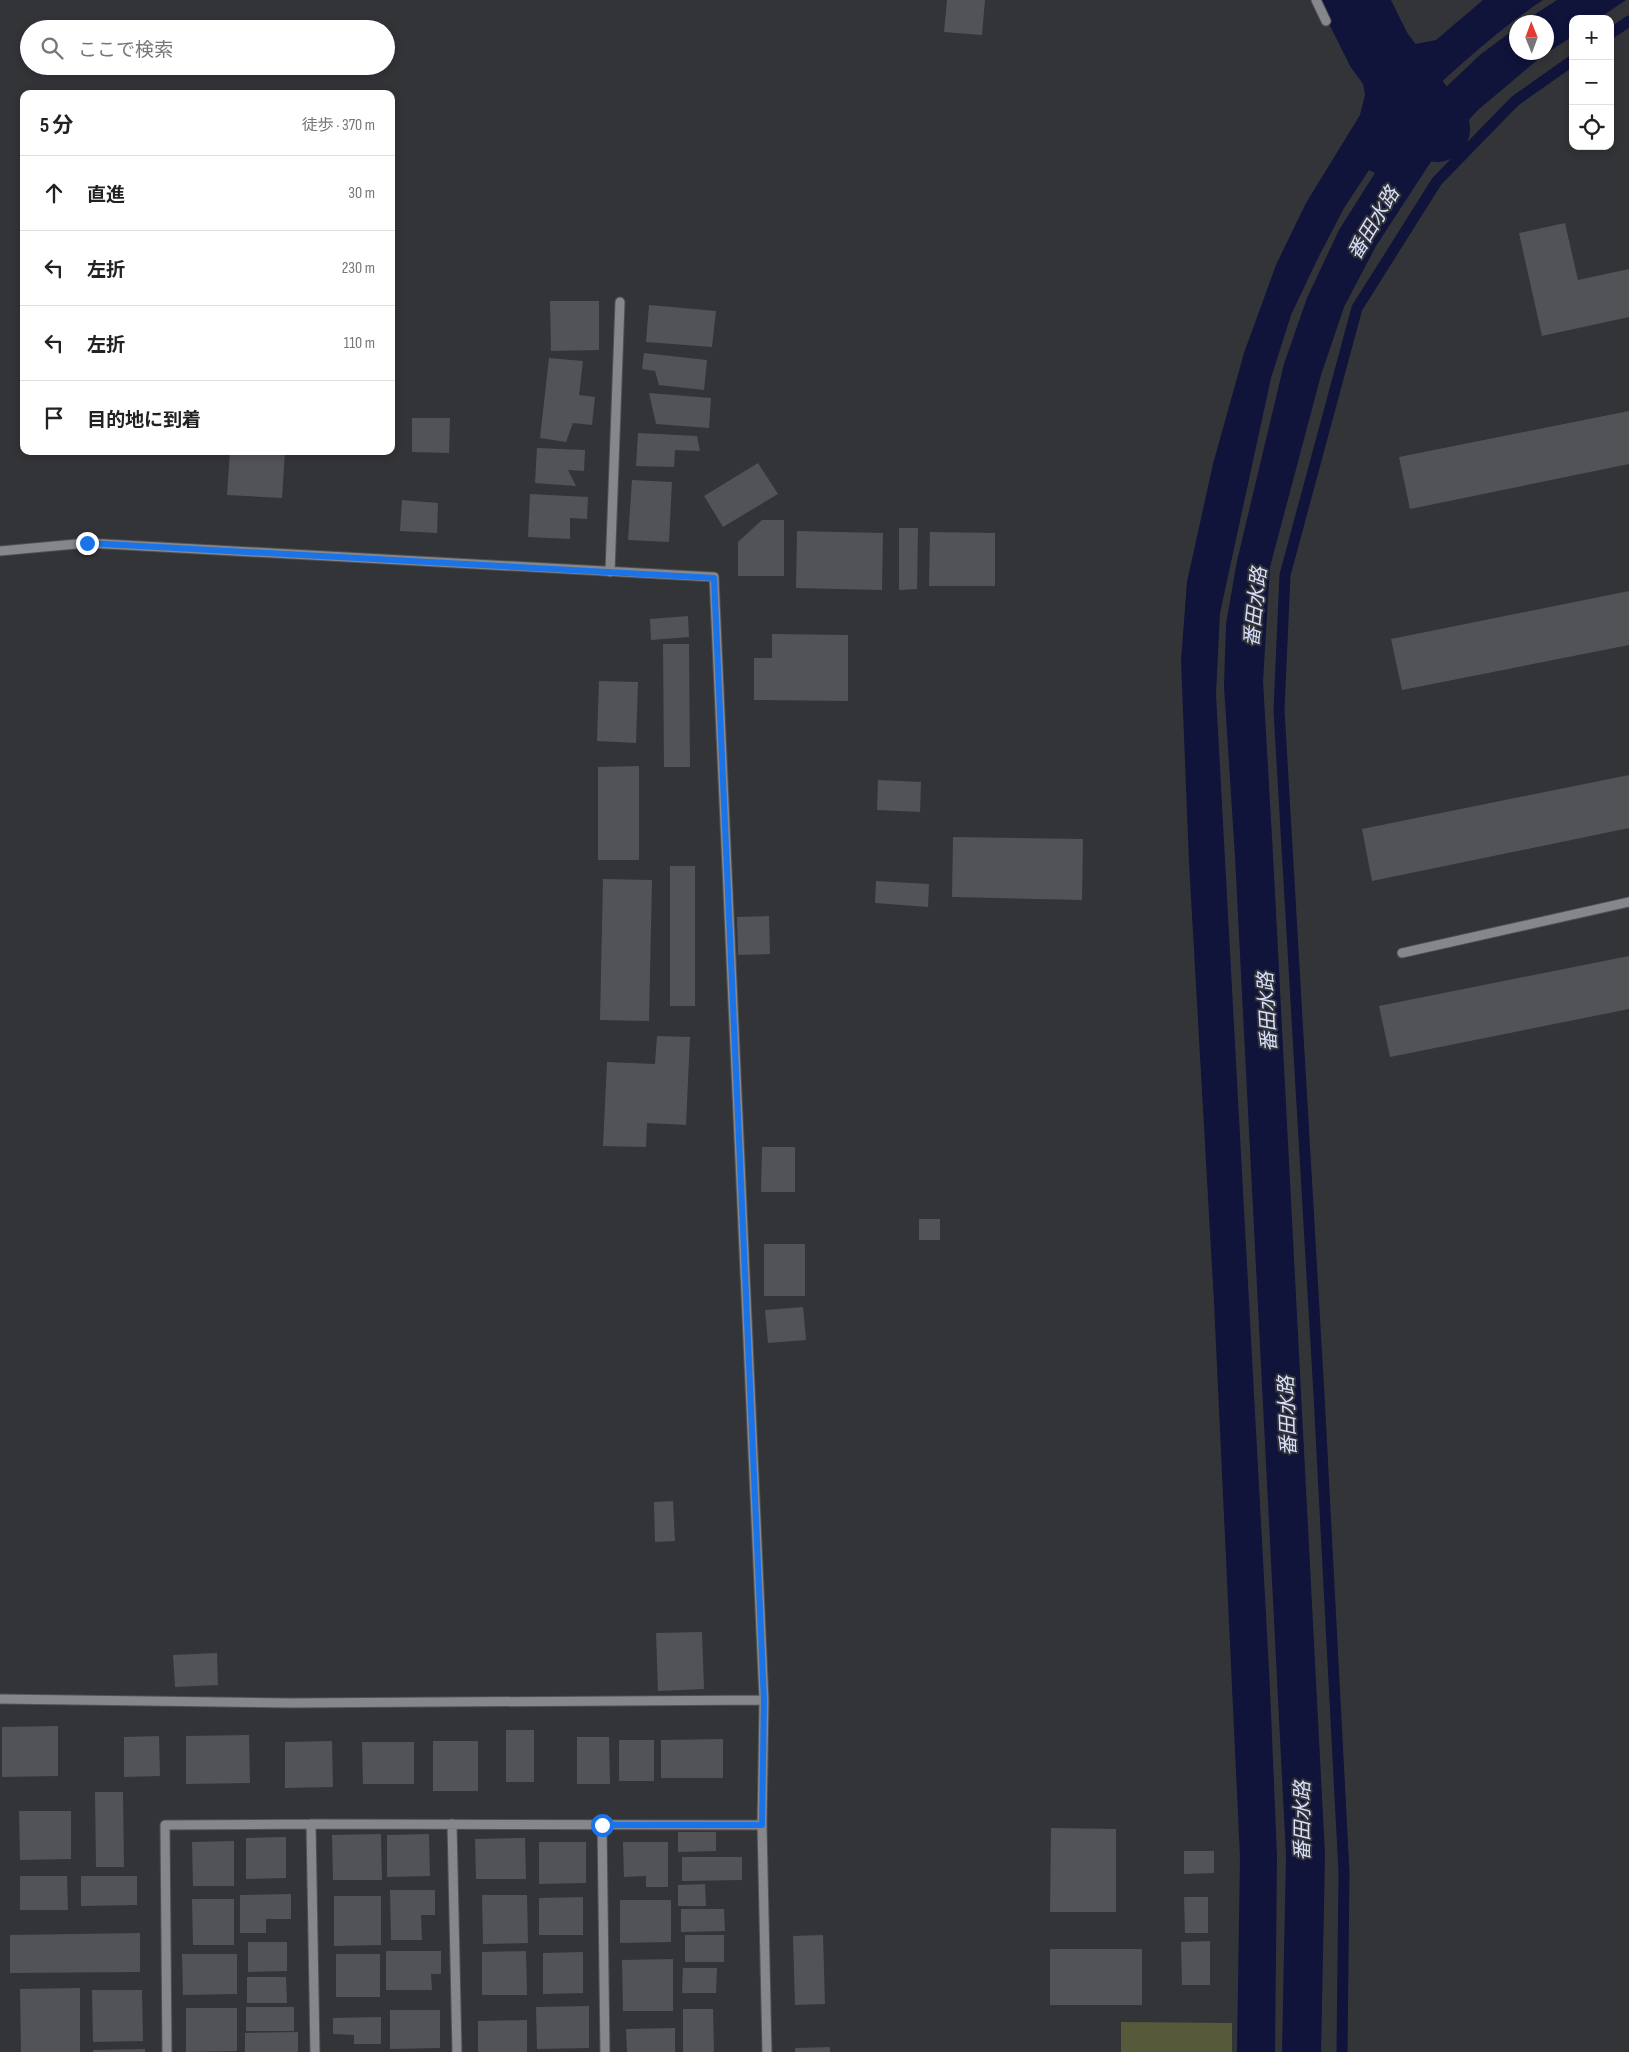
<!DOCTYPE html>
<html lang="ja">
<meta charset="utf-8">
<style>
:root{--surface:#fff;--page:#f6f6f6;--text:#222;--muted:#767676;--line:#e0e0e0}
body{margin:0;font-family:"Sofia Sans Condensed","Noto Sans JP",sans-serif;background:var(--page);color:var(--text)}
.controls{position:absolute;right:15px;top:15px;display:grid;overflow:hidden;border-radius:10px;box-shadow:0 2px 8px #0003}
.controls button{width:45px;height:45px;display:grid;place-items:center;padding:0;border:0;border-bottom:1px solid var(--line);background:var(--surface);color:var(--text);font:25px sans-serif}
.compass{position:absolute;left:1509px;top:15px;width:45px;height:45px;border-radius:50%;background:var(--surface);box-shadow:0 2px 8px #0003;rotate:359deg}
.stop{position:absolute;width:15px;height:15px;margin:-11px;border:4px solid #1a73e8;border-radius:50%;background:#fff}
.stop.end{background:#1a73e8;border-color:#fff;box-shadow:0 1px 5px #0008}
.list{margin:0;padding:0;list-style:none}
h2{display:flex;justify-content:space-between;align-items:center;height:65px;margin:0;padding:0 20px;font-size:21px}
h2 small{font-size:16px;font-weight:400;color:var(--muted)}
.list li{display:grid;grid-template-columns:32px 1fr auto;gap:15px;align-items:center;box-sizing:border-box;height:75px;padding:0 20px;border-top:1px solid var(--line)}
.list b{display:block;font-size:19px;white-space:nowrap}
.list em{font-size:16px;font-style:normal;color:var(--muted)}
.icon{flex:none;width:28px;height:28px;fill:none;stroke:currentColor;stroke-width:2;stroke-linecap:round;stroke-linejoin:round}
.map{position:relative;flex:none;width:1629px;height:2052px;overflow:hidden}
.search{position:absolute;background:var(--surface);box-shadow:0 2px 8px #0003;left:20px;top:20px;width:375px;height:55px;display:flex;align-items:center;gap:12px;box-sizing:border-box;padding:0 18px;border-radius:28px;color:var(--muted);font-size:19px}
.panel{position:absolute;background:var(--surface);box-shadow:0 2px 8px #0003;left:20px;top:90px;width:375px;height:365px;border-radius:10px}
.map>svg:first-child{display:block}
.green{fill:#565a3b}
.water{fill:#10133a}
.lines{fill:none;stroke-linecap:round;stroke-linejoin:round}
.stream{stroke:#10133a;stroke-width:11}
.river{stroke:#10133a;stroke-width:66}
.building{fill:#525357}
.minor-casing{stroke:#4f5053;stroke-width:11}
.minor{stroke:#86878c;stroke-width:9}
.route{stroke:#1a73e8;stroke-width:6}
.labels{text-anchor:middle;stroke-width:4;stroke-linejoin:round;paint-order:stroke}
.water-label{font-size:20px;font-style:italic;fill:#d7defc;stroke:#333438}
</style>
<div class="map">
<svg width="1629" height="2052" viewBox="0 0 1629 2052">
<rect width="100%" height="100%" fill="#333438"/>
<path class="green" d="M 1121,2022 L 1232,2023 L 1232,2052 L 1121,2052 Z"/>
<path class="water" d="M 1483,0 L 1543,0 C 1505,25 1471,55 1437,86 L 1443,90 L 1481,54 L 1516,28 L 1516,52 L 1546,52 L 1546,22 L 1523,22 L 1557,0 L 1626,0 L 1598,19 L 1573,19 L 1573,36 L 1542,56 L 1478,110 L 1434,157 L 1376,246 L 1344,307 L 1321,375 L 1270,567 L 1263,681 L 1273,855 L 1325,1854 L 1321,2052 L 1282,2052 L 1286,1855 L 1235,856 L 1224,686 L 1226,624 L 1237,561 L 1284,364 L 1307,298 L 1339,230 L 1375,173 L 1369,170 L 1344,208 L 1317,260 L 1291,315 L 1271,378 L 1220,613 L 1216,694 L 1270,1689 L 1277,1856 L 1275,2052 L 1237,2052 L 1240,1857 L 1214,1302 L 1189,862 L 1181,661 L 1187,582 L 1213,464 L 1244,353 L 1276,265 L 1306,203 L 1360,115 L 1365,95 L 1362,77 L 1398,62 L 1410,45 L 1436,40 Z"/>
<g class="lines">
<path class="stream" d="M 1610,34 L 1629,21
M 1342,2052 L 1344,1872 L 1319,1395 L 1279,710 L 1285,575 L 1357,308 L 1437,181 L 1515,101 L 1573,60"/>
<path class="river" d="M 1354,0 L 1379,50 L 1437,129"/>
</g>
<path class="building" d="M 947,0 L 985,0 L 982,35 L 944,32 Z
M 1565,223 L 1578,280 L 1629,269 L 1629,317 L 1542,336 L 1519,233 Z
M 550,301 L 599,301 L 599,350 L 551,351 Z
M 649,305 L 716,311 L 712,347 L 646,342 Z
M 644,353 L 707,360 L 704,390 L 659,385 L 655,371 L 642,369 Z
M 549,358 L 583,361 L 579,395 L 595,397 L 592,425 L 573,423 L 566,442 L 540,438 Z
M 649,393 L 711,398 L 709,428 L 656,424 Z
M 1629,411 L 1629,464 L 1410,509 L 1399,457 Z
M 412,418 L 450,418 L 449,453 L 412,452 Z
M 638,433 L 697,436 L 700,451 L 675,450 L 674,467 L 636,466 Z
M 537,448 L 585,450 L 584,471 L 568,470 L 576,486 L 535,483 Z
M 230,451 L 285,451 L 282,498 L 227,495 Z
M 758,463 L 778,494 L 723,527 L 704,496 Z
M 632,480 L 672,482 L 669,542 L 628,540 Z
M 530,494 L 588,497 L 587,519 L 570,518 L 570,539 L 528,537 Z
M 402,500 L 438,503 L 437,533 L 400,531 Z
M 762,520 L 784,520 L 784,576 L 738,576 L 738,542 Z
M 899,528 L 918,528 L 917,589 L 899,590 Z
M 797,531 L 883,533 L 882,590 L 796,588 Z
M 930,532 L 995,533 L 995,586 L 929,586 Z
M 1629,591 L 1629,645 L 1402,690 L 1391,639 Z
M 688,616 L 689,637 L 651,640 L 650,619 Z
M 772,634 L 848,635 L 848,701 L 754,700 L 754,658 L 772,658 Z
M 663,644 L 689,644 L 690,767 L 664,767 Z
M 599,681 L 638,682 L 636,743 L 597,741 Z
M 639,766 L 639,860 L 598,860 L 598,767 Z
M 1629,775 L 1629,828 L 1372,881 L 1362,829 Z
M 878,780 L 921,782 L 920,812 L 877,810 Z
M 953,837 L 1083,839 L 1082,900 L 952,897 Z
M 670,866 L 695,866 L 695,1006 L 670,1006 Z
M 603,879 L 652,880 L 649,1021 L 600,1020 Z
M 876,881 L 929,884 L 928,907 L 875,903 Z
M 769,916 L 770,954 L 738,955 L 737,917 Z
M 1629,956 L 1629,1009 L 1390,1057 L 1379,1006 Z
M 657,1036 L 690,1037 L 686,1125 L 647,1123 L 646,1147 L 603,1146 L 607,1062 L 655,1064 Z
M 762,1147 L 795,1147 L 795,1192 L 761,1192 Z
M 919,1219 L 940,1219 L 940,1240 L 919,1240 Z
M 764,1244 L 805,1244 L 805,1296 L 764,1296 Z
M 803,1307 L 806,1340 L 768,1343 L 765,1310 Z
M 673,1501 L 675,1541 L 655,1542 L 654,1502 Z
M 702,1632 L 704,1689 L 658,1691 L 656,1633 Z
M 217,1653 L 218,1685 L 175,1687 L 173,1655 Z
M 58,1726 L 58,1776 L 2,1777 L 2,1727 Z
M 506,1730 L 534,1730 L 534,1782 L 506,1782 Z
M 249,1735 L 250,1783 L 186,1784 L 186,1736 Z
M 159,1736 L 160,1776 L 124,1777 L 124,1737 Z
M 577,1737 L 609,1737 L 610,1784 L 577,1784 Z
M 723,1739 L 723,1778 L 661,1778 L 661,1740 Z
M 619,1740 L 654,1740 L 654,1781 L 619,1781 Z
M 332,1741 L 333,1787 L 285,1788 L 285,1742 Z
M 433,1741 L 478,1741 L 478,1791 L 433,1791 Z
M 362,1742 L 414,1742 L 414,1784 L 363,1784 Z
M 95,1792 L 123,1792 L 124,1867 L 96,1867 Z
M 19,1811 L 71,1811 L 71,1859 L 20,1860 Z
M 1051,1828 L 1116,1829 L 1116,1912 L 1050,1912 Z
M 678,1832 L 716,1832 L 716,1851 L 678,1852 Z
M 381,1834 L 382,1880 L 333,1880 L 332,1835 Z
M 429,1834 L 430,1876 L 387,1877 L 387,1835 Z
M 286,1837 L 286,1878 L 246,1879 L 246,1838 Z
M 525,1838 L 526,1879 L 476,1879 L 475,1839 Z
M 234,1841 L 234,1886 L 193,1886 L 192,1842 Z
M 539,1842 L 586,1842 L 586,1883 L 539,1884 Z
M 623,1842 L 668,1842 L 668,1887 L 646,1887 L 646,1876 L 624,1877 Z
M 1184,1851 L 1214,1851 L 1214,1873 L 1184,1874 Z
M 682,1857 L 742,1857 L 742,1880 L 682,1881 Z
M 20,1876 L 67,1876 L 68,1910 L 20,1910 Z
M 81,1876 L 137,1876 L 137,1905 L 81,1906 Z
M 705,1884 L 706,1906 L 678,1906 L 678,1885 Z
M 390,1890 L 435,1890 L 435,1915 L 421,1915 L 422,1940 L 391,1940 Z
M 291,1894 L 291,1919 L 266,1919 L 266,1933 L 240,1933 L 240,1895 Z
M 482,1895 L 527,1895 L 528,1943 L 483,1944 Z
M 334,1896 L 381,1896 L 381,1945 L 334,1946 Z
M 583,1897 L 583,1935 L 539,1935 L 539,1898 Z
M 1184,1897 L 1208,1897 L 1208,1933 L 1185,1933 Z
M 192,1899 L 234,1899 L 234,1945 L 193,1945 Z
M 620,1900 L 671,1900 L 671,1942 L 620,1943 Z
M 681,1909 L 724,1909 L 725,1931 L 681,1932 Z
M 140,1933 L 140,1972 L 10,1973 L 10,1935 Z
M 685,1935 L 724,1935 L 724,1962 L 685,1962 Z
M 823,1935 L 825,2004 L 795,2005 L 793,1936 Z
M 1210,1941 L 1210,1985 L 1182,1985 L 1181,1942 Z
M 248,1942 L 287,1942 L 287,1971 L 248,1972 Z
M 1050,1949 L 1142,1949 L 1142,2005 L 1050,2005 Z
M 386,1951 L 441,1951 L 441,1974 L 431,1974 L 432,1990 L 386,1990 Z
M 526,1951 L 527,1995 L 482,1995 L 482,1952 Z
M 583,1952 L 583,1993 L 543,1994 L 543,1953 Z
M 182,1954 L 237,1954 L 237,1994 L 183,1995 Z
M 336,1954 L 380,1954 L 380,1997 L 336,1997 Z
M 673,1959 L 673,2011 L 623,2011 L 622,1960 Z
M 683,1968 L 717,1968 L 716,1993 L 682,1993 Z
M 247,1977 L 286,1977 L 287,2003 L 247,2003 Z
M 80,1988 L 80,2052 L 21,2052 L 20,1989 Z
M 92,1990 L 142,1990 L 143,2041 L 93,2042 Z
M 589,2006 L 589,2048 L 537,2049 L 536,2007 Z
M 246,2007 L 294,2007 L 294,2031 L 246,2031 Z
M 186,2008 L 237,2008 L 237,2051 L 186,2052 Z
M 683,2009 L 713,2009 L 714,2052 L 683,2052 Z
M 390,2010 L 440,2010 L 440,2048 L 390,2049 Z
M 381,2017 L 381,2044 L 354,2044 L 354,2035 L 333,2034 L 333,2018 Z
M 527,2020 L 527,2052 L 478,2052 L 478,2021 Z
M 675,2028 L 675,2052 L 627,2052 L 626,2029 Z
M 298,2032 L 298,2052 L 245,2052 L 245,2033 Z
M 830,2047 L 830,2052 L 795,2052 L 795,2048 Z
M 145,2049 L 145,2052 L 93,2052 L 93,2050 Z"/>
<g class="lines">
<defs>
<path id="minor" d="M 1316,0 L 1326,21
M 0,551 L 87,543 L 714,577 L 764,1700 L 762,1825 L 767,2052
M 610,572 L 620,302
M 1402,953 L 1629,902
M 0,1699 L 292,1703 L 764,1700
M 452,1824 L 457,2052
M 602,1825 L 605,2052
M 167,2052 L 165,1825 L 311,1824
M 315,2052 L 311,1824 L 762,1825"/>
</defs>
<use href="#minor" class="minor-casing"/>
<use href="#minor" class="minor"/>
</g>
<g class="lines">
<path class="route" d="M 87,543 L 714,578 L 764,1700 L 762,1825 L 602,1825"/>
</g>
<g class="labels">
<g class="water-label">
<text transform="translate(1373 223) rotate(-59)" y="7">番田水路</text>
<text transform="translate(1255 607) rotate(-84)" y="7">番田水路</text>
<text transform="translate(1267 1012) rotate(-93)" y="7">番田水路</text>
<text transform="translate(1287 1416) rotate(-92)" y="7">番田水路</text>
<text transform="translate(1302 1821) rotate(-90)" y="7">番田水路</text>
</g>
</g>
</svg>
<div class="controls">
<button>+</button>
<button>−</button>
<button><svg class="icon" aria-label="locate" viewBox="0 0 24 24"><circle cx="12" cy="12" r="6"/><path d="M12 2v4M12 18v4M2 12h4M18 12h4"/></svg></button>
</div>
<svg class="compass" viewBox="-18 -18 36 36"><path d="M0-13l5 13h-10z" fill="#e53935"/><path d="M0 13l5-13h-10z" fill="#767676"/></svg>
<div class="stop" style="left:602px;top:1825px"></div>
<div class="stop end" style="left:87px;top:543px"></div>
<div class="search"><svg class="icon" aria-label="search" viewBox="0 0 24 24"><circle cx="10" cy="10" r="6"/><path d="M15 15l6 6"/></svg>ここで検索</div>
<section class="panel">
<h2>5 分<small>徒歩 · 370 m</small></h2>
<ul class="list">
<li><svg class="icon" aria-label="ahead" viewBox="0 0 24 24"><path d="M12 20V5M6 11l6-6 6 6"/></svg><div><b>直進</b></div><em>30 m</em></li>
<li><svg class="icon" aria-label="left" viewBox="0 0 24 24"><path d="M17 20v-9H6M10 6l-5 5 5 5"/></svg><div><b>左折</b></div><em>230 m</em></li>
<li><svg class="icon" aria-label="left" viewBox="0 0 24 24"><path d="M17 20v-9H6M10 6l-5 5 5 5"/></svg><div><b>左折</b></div><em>110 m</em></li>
<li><svg class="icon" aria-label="arrive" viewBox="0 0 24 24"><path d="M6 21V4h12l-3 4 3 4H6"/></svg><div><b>目的地に到着</b></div></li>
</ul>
</section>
</div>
